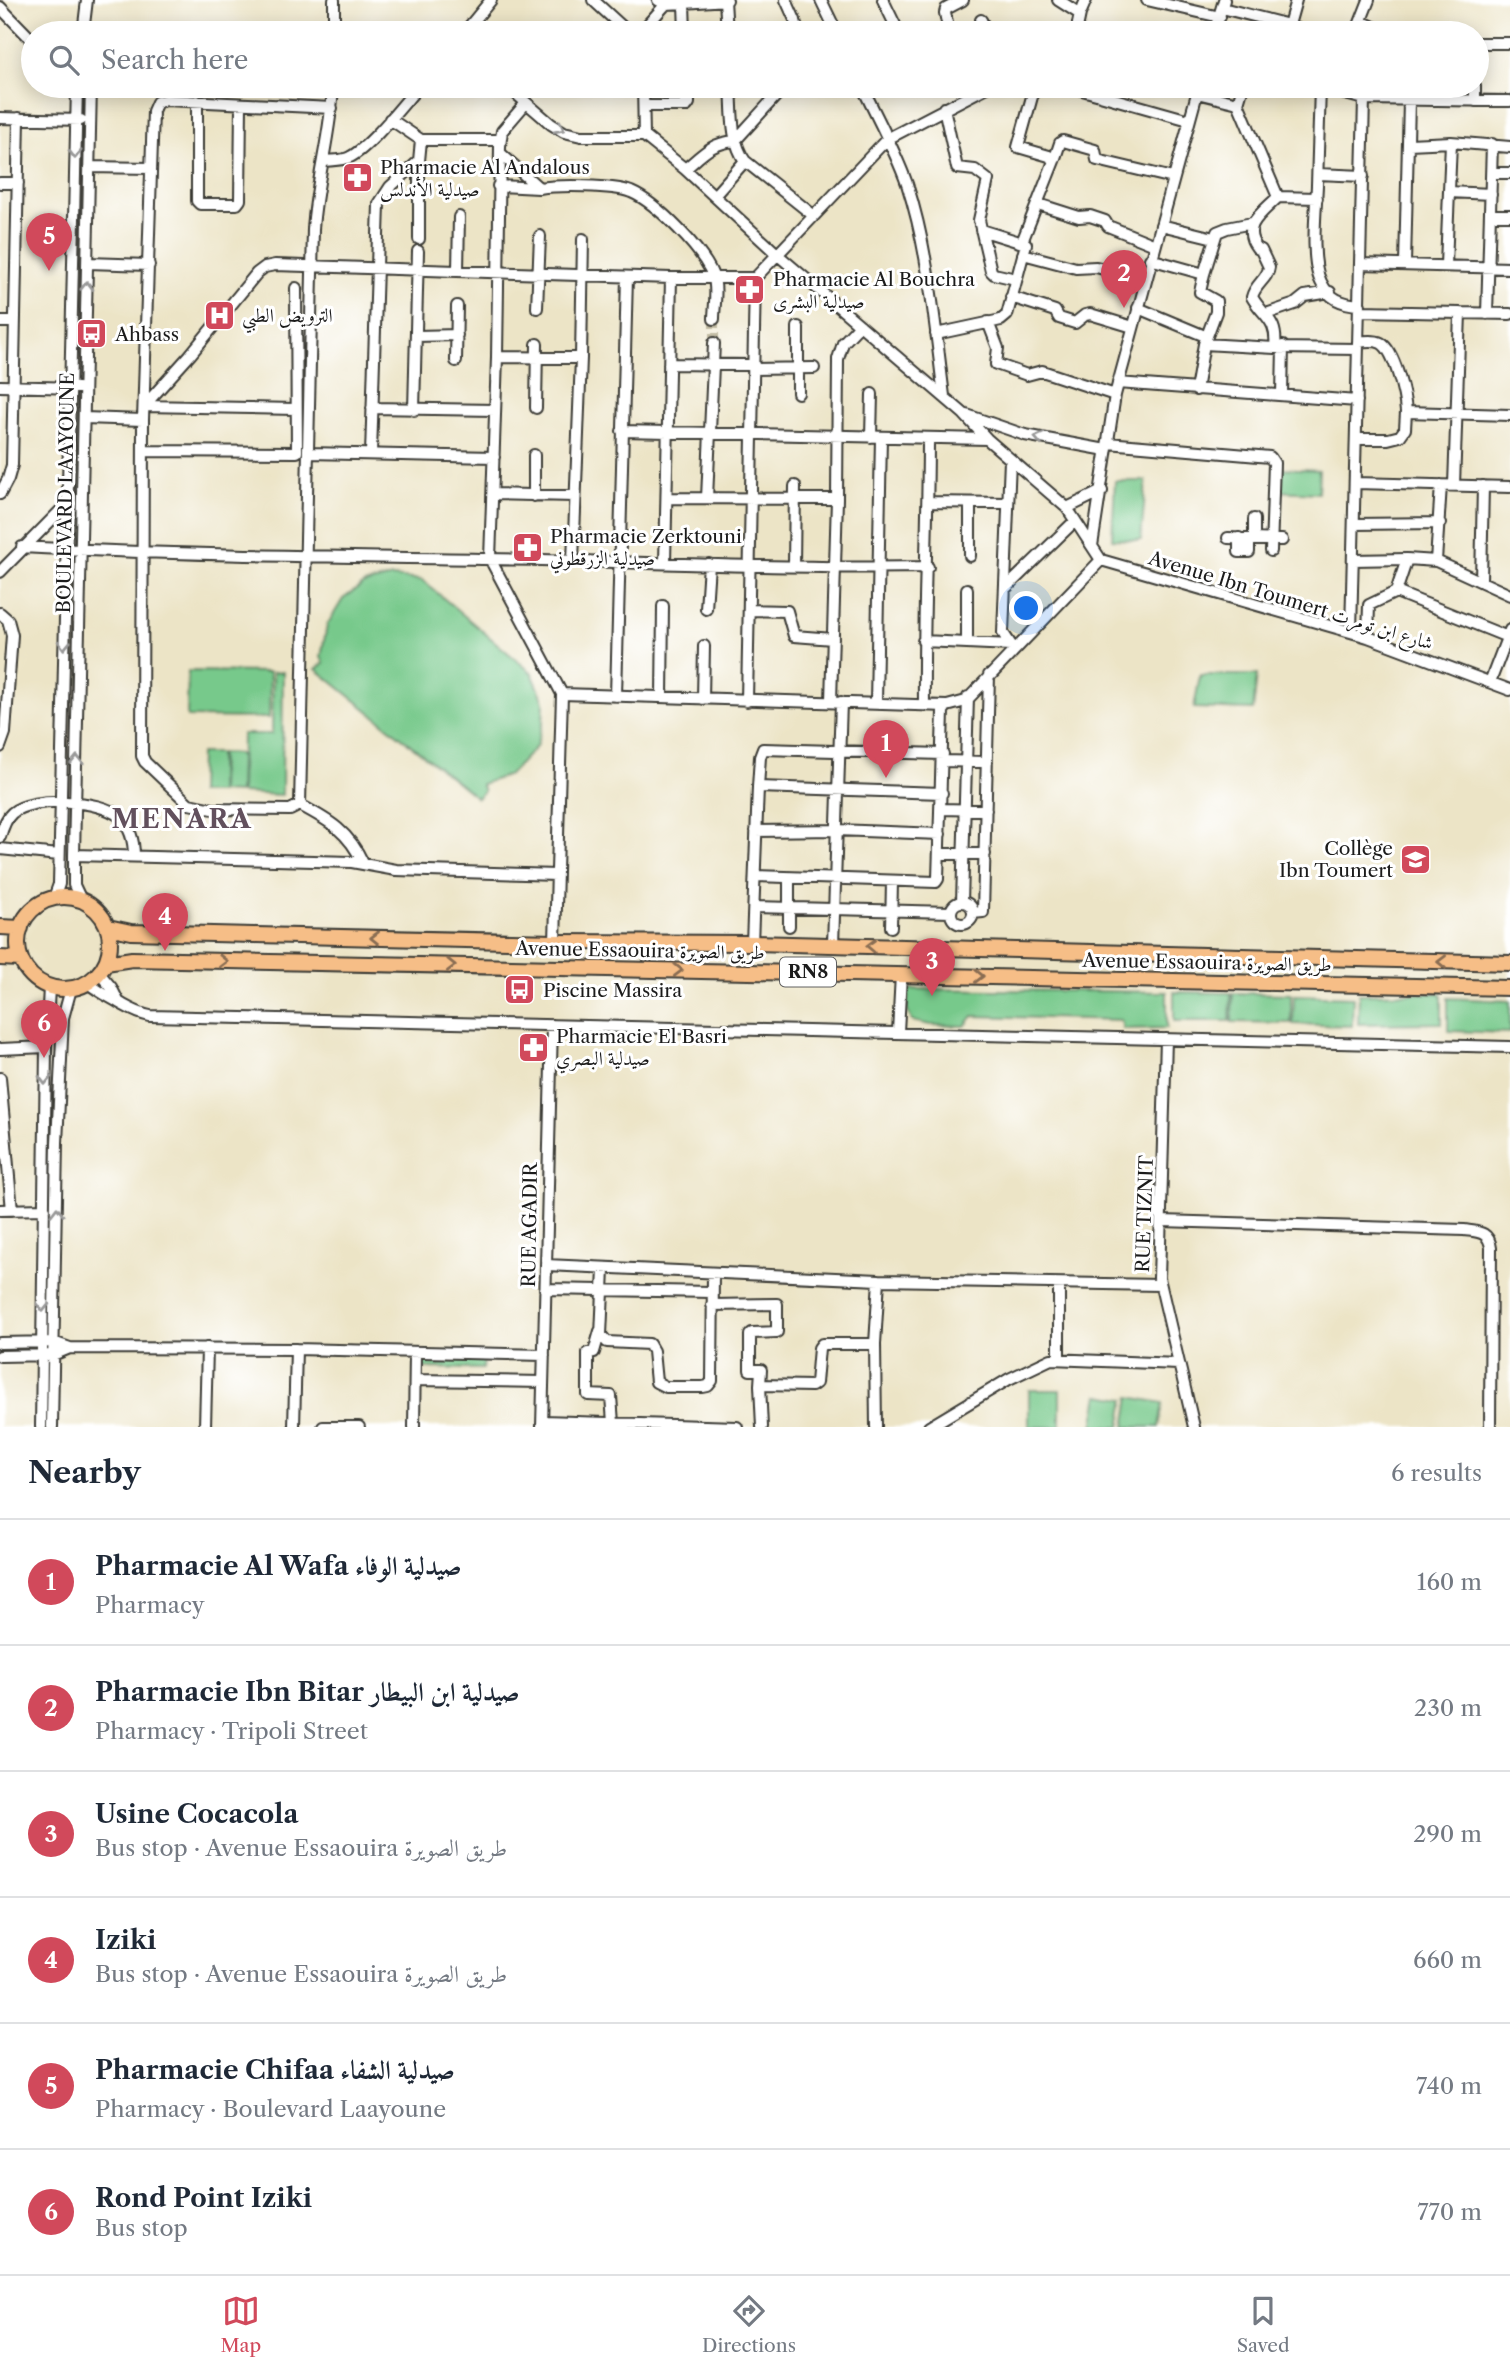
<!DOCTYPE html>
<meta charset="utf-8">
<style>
:root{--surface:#fff;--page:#f6f6f7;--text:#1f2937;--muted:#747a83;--line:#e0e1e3;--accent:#d1495b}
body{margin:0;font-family:"Libre Caslon Text",Amiri,serif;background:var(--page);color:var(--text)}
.you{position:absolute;left:1027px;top:609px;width:24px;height:24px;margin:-18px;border:5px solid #fff;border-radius:50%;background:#1a73e8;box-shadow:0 0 0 10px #1a73e833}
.badge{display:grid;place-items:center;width:46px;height:46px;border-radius:50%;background:var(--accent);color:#fff;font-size:23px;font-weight:700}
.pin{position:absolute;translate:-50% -58px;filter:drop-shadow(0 2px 4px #0008)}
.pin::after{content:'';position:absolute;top:37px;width:24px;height:21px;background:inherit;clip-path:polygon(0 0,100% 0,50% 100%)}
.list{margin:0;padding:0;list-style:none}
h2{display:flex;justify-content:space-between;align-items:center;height:91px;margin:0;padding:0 28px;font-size:30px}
h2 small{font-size:23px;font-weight:400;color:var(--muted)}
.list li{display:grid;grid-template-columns:46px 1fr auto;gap:21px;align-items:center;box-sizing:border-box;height:126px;padding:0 28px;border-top:2px solid var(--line)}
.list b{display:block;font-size:26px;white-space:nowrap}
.list p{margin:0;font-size:23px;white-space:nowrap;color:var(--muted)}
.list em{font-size:23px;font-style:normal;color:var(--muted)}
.icon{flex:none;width:38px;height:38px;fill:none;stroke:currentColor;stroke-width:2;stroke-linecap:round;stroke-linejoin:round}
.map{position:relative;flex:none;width:1510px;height:1427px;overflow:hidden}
.search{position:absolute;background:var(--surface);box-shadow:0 4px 18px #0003;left:21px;right:21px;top:21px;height:77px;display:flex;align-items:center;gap:18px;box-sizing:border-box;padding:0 24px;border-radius:38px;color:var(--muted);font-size:26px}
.sheet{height:847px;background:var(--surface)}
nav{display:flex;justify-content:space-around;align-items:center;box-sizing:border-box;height:98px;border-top:2px solid var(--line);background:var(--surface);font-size:19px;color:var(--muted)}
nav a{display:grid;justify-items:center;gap:4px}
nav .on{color:var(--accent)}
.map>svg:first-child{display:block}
.green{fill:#77c98b;stroke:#4a7254;stroke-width:2}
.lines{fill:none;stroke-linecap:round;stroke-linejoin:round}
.minor-tunnel{stroke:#c2bca4;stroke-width:10;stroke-dasharray:10 5;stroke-linecap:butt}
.minor-casing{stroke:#3b3a36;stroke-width:14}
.major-casing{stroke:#3b3a36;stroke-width:18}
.minor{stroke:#fff;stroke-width:10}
.major{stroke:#f6be87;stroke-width:14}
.oneway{stroke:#999}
.oneway2{stroke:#896d52}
.labels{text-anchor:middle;stroke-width:6;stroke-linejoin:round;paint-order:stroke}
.shield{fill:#fff;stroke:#606060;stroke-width:2}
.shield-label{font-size:18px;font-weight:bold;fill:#1c1c1c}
.poi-label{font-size:19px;fill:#1c1c1c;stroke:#fff;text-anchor:start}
.street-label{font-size:19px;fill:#1c1c1c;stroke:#fff}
.district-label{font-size:26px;font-weight:bold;letter-spacing:2px;fill:#62505d;stroke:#fff}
</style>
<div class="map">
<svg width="1510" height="1427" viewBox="0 0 1510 1427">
<rect width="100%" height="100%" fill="#fff"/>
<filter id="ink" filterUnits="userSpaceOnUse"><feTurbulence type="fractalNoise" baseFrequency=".0143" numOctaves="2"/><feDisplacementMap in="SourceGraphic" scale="14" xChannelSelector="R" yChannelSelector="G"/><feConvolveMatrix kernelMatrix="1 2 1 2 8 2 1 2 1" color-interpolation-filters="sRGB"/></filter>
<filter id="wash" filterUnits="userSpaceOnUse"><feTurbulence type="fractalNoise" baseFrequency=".00686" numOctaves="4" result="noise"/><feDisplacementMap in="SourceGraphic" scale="28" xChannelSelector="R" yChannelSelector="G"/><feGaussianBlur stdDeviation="1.57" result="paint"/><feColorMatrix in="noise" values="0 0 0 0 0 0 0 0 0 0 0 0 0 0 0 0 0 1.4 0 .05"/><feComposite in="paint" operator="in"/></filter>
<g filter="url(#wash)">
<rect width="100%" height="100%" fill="#ece4c6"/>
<path class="green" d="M 1277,468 L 1319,470 L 1318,493 L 1276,491 Z
M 1115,481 L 1146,481 L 1141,540 L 1112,539 Z
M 392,577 L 422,580 L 532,673 L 544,701 L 543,722 L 536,747 L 509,775 L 481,784 L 484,791 L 477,798 L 316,669 L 324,663 L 321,657 L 327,625 L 343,599 L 364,584 Z
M 188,671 L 270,672 L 269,718 L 187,717 Z
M 273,672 L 283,672 L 282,795 L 241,793 L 242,734 L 272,734 Z
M 1200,675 L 1257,675 L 1253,710 L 1194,708 Z
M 200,753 L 219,753 L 219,793 L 199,793 Z
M 221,753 L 240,754 L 239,793 L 220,792 Z
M 909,989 L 1167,992 L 1167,1028 L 1123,1029 L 1121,1020 L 973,1016 L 965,1026 L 930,1025 L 912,1021 L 907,1010 Z
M 1174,992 L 1231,993 L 1230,1021 L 1174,1021 Z
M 1233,993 L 1291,994 L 1291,1023 L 1232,1022 Z
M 1442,993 L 1442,1023 L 1358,1024 L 1359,994 Z
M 1294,995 L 1353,997 L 1352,1026 L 1293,1024 Z
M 1448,998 L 1510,1001 L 1510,1033 L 1448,1031 Z
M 419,1358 L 484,1360 L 483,1369 L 420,1368 Z
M 1029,1390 L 1060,1390 L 1060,1427 L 1029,1427 Z
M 1099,1395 L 1125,1399 L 1120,1427 L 1093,1427 Z
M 1130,1397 L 1163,1403 L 1159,1427 L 1125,1427 Z"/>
</g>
<g filter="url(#ink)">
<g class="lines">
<path class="minor-tunnel" d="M 714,343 L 714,319"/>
<defs>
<path id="minor" d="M 593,0 L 629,33
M 658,0 L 666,4 L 684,3 L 685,33
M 725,0 L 727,33
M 786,0 L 795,20 L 798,33
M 821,0 L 837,33
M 883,0 L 899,33
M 1058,0 L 1080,14 L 1076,33
M 1147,0 L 1220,17
M 684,3 L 727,0
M 0,7 L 33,41
M 1222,8 L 1289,25 L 1306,33
M 1080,14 L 1086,0
M 981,20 L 987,33
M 1361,21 L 1387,33
M 1289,25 L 1296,0
M 83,33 L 87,0
M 334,33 L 334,0
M 464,33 L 491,0
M 640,33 L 666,4 L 665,0
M 937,33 L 948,28 L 945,13 L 946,9 L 963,0
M 1214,33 L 1224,0
M 1356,33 L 1369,0
M 1477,43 L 1510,43
M 507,86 L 551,124 L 564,132 L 581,136 L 644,136 L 685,169 L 778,255 L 964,414 L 987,439 L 1067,508 L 1101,560
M 643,86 L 644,136
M 731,86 C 733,111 730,140 745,161 L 813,215
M 862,86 C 877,118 895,150 907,184 C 929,252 935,326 944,396
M 1068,86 L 1189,120
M 1243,86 L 1238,103 L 1278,197 L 1317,198
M 1315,86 L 1364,99 L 1510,101
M 1320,87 C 1319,120 1318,152 1317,185 C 1316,210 1310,260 1321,282 C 1329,299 1342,304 1360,305
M 1197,93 L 1238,103
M 197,101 L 197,201 L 200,204 L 237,204 L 240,200 L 241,104
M 1475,101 L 1475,86
M 526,103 L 502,131 L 500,146 L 497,357 L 490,559 L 562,694 L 555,942
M 645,106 L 687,106 L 689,103 L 689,86
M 944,108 L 957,168 L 975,170 L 988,180 L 979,220 L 991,271 L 994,274 L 1016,279
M 0,118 L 81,120
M 390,119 L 421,140 L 500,140
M 1409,144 L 1451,142 L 1510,147
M 500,153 L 539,188 C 558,185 613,185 631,192 C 657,203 703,250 713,276 C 718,288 714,307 714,319
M 323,161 C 332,160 343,161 350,157 C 370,147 404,103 419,86
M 1054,161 L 1060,143 L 1063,141 L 1095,150 L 1097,160 L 1173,178
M 89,167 L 151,168
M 685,169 C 703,154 711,143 735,141 L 785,86
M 1492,173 L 1510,173
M 1318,174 L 1363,176
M 0,183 L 18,183
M 498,186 L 539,188
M 1449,192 L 1491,194
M 714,196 L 745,161
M 1038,204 L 1079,217 L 1090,216 L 1105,221 L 1108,226 L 1155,245
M 1490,215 L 1510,215
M 1161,225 L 1214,238
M 419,239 L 419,161
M 1022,242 L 1054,161 L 1049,156 L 1018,147 L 1035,86
M 1023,254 L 1076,268 L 1096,267 L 1145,280
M 1150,259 L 1204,274 L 1200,292 L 1216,301 L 1216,312 L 1204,344 L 1196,390
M 88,263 L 149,265
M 1361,264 L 1510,268
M 1405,264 L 1409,101
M 1446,265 L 1451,142
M 458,271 L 459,217
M 1204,274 L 1217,232 L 1227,228 L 1252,223
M 1011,297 L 1055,311 L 1059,318 L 1075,323 L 1085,315 L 1090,314 L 1133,327
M 537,308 L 540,236
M 1138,308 L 1205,336
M 1360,311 L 1510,314
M 1266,314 L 1295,304 L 1305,296 L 1330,292
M 1487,314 L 1492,144
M 0,322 L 14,322
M 988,322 L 998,348 L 996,364 L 1027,375 L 1042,371 L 1115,395
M 936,334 L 1001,320 L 1007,315 L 1026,244 L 981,230
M 417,336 L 457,335
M 1358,342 C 1365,341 1375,340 1381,343 C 1395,351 1405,396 1406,412
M 1204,344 L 1275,348 C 1278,319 1264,318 1252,297 C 1255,284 1268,279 1269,267 L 1261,250 L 1257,248 C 1240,226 1262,213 1278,197
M 1275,348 L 1358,349
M 497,357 L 581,358
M 456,361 L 457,306
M 669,364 L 754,365
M 754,369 L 814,368
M 1118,383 L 1357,401
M 0,386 L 78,388
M 798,393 L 798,327
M 1282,395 L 1283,346
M 144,406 L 190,355 L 257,273 L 265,267 L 275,265 L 671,278 L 755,278 L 887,139 L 989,86
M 144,406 L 296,409
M 372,408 L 495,410
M 536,408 L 537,344
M 414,410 L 418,251
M 967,415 L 1025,435 L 1106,450
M 84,418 L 143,420
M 622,431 L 987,439
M 871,437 L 872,394
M 1357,439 L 1388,439 L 1400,436 L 1405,429 L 1406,412 L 1510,415
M 1108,443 L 1270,457 L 1274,463 L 1271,551
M 143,451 L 297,452 L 296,288
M 308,453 L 494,457
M 371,454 L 379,204 L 390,187 L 419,161 L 421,140
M 534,455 L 534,496
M 1010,460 L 1003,633 L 1011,645
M 1356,483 L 1510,487
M 1454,485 L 1460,313
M 0,494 L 8,479 L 12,465 L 19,118
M 493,494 L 574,496
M 667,498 L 837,499
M 707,498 L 714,343
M 928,502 L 1008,503
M 970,503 L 970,556
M 1067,508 L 1102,491
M 1254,519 L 1254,539
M 1354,524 L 1440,523
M 1228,538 L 1282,540
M 1239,538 L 1239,552 L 1249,552 L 1249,539
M 1092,546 L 1115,395 L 1199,86
M 22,547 C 195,556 368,557 541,560 C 670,563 799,569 928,567
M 1407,559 L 1396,592 L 1510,638
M 1101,560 L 1368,637 L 1510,690
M 1353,560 L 1407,559 L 1436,561 L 1510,595
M 573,561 L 581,358 L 583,239
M 1436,561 L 1441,485
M 665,563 L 671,278
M 794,566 L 795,486
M 0,572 L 68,503
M 1481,581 L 1483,486
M 1005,589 L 1075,521
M 706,609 L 709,564
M 749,610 L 787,611 L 794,636 L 833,639
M 0,613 L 8,620 L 12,635 L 5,733 L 0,747
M 1351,632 L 1364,99
M 1368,637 L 1369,605 L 1396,592
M 923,641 L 1011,645 L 1014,647
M 967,642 L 967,589
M 1490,682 L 1510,630
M 562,694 L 947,706 L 966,701 L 1101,560
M 616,696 L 627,277
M 662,697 L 663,606
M 703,699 L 704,646
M 747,701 L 755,278
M 831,701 L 837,499 L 838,359 L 843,343 L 860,325
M 876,703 L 881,437
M 924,705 C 923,616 928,527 928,438
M 943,761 L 987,762
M 758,787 L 942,793
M 300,805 L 290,810 L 213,809 L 189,804 L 145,762 L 142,756 L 143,420 L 153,111 L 157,102 L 166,100 L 332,108
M 300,805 L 313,229 C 316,181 331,134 333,86
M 300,805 C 330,821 349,832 363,863
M 941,809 L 986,810
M 756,831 L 837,830 L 940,834
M 0,837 C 2,830 6,818 12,813 C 31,796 101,799 120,817 C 131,828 134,841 134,856
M 0,849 L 59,855
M 939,854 L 985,854
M 74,855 L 352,862 L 396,870 L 556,875
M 755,876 L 936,882 L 938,879 L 943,711 L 947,706
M 789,878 L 789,926
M 54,898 L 59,884 L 77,86
M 81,900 L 74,885 L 74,855 L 91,86
M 962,902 L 968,697
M951 913a11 11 0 1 1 22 0a11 11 0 1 1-22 0Z
M 754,907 L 951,912
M 973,913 L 983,912 L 989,675
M 891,927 L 892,882
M 752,943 L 758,787 L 760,757 L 763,749 L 943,754
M 833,945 L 841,702
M 99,973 L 111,987 L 118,1001
M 88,983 C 99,992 106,995 118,1002 C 129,1008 136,1013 150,1016 L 1510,1047
M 898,1032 L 901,974
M 1166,1039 L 1159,1278 L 1194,1427
M 0,1049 L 46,1047
M 0,1078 L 12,1210
M 0,1210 L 45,1209
M 1161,1221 L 1464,1230 C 1478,1232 1489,1231 1491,1248 L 1490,1427
M 546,1265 L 879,1280 L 1160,1285
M 604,1269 L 601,1335 L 607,1342 L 649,1344 L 653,1351 L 656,1382 L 666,1387 L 703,1387 L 708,1386 L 712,1381 L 713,1273
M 1059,1284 L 1059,1358
M 545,1289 L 712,1292
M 712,1305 L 777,1304 L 777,1332 L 752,1333 L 750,1335 L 750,1370 L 761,1370 L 760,1385
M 600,1331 L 594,1352 L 588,1353 L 588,1395 L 611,1396 L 613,1423
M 0,1343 L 53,1342 L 70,1348 L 53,1355 L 0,1356
M 70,1348 L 296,1349 L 544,1355
M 415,1380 L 543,1382
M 543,1421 L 737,1427
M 41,1427 L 46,1047 L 49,987
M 52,1427 L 57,1143 L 63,1018 L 71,989
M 205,1427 L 207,1348
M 294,1427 L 296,1349
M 323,1427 L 359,1427
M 414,1427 L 415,1352
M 542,1427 L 552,1025
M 762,1427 L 760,1385 L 812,1386 L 816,1383 L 819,1348 L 822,1344 L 875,1344
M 876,1427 L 875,1344 L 879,1280
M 929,1427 L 1009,1379 L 1051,1359 L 1179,1364"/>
<path id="major" d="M18 943a46 46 0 1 1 92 0a46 46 0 1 1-92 0Z
M 0,927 L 21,928
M 108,927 L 131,932 L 555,942 L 752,943 L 1510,963
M 0,958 L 21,959
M 106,963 L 132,959 L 1510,988"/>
</defs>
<use href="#minor" class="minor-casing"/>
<use href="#major" class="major-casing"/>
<use href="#minor" class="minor"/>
<use href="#major" class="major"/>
</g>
<defs><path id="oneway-chevron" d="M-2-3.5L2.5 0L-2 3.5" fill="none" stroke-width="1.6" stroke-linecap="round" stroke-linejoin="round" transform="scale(1.75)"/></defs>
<g class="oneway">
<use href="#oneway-chevron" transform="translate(560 128) rotate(28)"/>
<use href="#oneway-chevron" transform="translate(75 154) rotate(91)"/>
<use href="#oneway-chevron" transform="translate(87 286) rotate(-89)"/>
<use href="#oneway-chevron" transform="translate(1039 438) rotate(-168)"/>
<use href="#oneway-chevron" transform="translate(64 645) rotate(92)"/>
<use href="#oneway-chevron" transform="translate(77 760) rotate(-89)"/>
<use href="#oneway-chevron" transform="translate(45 1080) rotate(91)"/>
<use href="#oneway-chevron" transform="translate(57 1212) rotate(-90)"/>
<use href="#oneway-chevron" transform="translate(43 1307) rotate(91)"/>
</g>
<g class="oneway2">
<use href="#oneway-chevron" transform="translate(375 938) rotate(-179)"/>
<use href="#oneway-chevron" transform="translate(871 946) rotate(-178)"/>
<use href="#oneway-chevron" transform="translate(223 961) rotate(1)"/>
<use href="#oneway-chevron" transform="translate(1442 962) rotate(-179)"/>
<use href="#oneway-chevron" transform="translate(451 965) rotate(1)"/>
<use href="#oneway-chevron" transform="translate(678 970) rotate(1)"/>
<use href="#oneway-chevron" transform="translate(979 976) rotate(1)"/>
</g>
</g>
<defs>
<symbol id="pharmacy-square" viewBox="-11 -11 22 22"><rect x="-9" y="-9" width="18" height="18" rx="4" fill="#d1495b" stroke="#fff"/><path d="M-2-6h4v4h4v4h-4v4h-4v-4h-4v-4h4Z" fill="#fff"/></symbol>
<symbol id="hospital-square" viewBox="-11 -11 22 22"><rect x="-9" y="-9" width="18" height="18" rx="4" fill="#d1495b" stroke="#fff"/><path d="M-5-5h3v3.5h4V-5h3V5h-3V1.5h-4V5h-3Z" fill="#fff"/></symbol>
<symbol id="bus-square" viewBox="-11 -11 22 22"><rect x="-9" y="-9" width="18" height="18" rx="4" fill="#d1495b" stroke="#fff"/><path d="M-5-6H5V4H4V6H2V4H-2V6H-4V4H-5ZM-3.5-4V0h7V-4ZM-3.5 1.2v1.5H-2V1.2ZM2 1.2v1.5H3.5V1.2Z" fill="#fff"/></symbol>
<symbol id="school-square" viewBox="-11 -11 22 22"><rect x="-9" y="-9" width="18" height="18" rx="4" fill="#d1495b" stroke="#fff"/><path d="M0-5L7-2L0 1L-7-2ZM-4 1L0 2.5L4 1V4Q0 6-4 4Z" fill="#fff"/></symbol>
</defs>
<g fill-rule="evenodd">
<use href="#pharmacy-square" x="340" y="160" width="35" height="35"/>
<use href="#pharmacy-square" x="732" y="272" width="35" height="35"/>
<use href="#hospital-square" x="202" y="298" width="35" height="35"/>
<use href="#bus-square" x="74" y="316" width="35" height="35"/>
<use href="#pharmacy-square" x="510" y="530" width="35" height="35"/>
<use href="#school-square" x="1398" y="842" width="35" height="35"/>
<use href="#bus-square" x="502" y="972" width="35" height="35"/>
<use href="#pharmacy-square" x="516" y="1030" width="35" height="35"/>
</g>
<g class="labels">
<rect class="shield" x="780" y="957.5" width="56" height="29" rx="5"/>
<g class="shield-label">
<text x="808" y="978">RN8</text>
</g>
<g class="poi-label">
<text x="380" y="174">Pharmacie Al Andalous<tspan x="380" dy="22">صيدلية الأندلس</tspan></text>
<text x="773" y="286">Pharmacie Al Bouchra<tspan x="773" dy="22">صيدلية البشرى</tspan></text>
<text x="242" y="322">الترويض الطبي</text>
<text x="115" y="341">Ahbass</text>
<text x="550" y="543">Pharmacie Zerktouni<tspan x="550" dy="22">صيدلية الزرقطوني</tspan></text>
<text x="1393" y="855" text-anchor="end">Collège<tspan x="1393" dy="22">Ibn Toumert</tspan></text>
<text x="543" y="997">Piscine Massira</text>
<text x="556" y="1043">Pharmacie El Basri<tspan x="556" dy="22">صيدلية البصري</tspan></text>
</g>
<g class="street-label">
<text transform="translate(65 493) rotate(-89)" y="7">BOULEVARD LAAYOUNE</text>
<text transform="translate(1291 600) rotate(17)" y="7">Avenue Ibn Toumert شارع ابن تومرت</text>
<text transform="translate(640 950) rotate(1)" y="7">Avenue Essaouira طريق الصويرة</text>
<text transform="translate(1207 962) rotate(1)" y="7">Avenue Essaouira طريق الصويرة</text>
<text transform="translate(1144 1214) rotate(-88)" y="7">RUE TIZNIT</text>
<text transform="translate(529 1225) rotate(-89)" y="7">RUE AGADIR</text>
</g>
<g class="district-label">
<text x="182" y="828">MENARA</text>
</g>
</g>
</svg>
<div class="you"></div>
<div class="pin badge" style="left:886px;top:778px">1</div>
<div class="pin badge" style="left:1124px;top:308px">2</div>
<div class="pin badge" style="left:932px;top:996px">3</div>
<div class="pin badge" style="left:165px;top:951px">4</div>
<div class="pin badge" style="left:49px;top:271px">5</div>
<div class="pin badge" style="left:44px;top:1058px">6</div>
<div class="search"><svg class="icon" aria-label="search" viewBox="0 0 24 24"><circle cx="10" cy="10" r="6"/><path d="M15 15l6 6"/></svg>Search here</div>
</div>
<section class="sheet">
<h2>Nearby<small>6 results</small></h2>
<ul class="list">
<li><span class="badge">1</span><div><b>Pharmacie Al Wafa صيدلية الوفاء</b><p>Pharmacy</p></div><em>160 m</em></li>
<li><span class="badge">2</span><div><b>Pharmacie Ibn Bitar صيدلية ابن البيطار</b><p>Pharmacy · Tripoli Street</p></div><em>230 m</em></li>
<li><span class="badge">3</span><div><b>Usine Cocacola</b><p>Bus stop · Avenue Essaouira طريق الصويرة</p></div><em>290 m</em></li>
<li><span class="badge">4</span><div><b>Iziki</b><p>Bus stop · Avenue Essaouira طريق الصويرة</p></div><em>660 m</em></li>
<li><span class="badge">5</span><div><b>Pharmacie Chifaa صيدلية الشفاء</b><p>Pharmacy · Boulevard Laayoune</p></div><em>740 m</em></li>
<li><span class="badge">6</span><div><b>Rond Point Iziki</b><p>Bus stop</p></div><em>770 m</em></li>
</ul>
</section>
<nav>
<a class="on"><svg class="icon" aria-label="map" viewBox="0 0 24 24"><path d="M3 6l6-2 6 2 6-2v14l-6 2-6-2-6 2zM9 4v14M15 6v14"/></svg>Map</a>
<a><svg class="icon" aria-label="directions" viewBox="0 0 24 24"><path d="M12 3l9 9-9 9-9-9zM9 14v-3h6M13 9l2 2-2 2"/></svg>Directions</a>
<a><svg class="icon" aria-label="saved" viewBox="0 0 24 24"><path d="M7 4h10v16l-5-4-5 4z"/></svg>Saved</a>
</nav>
